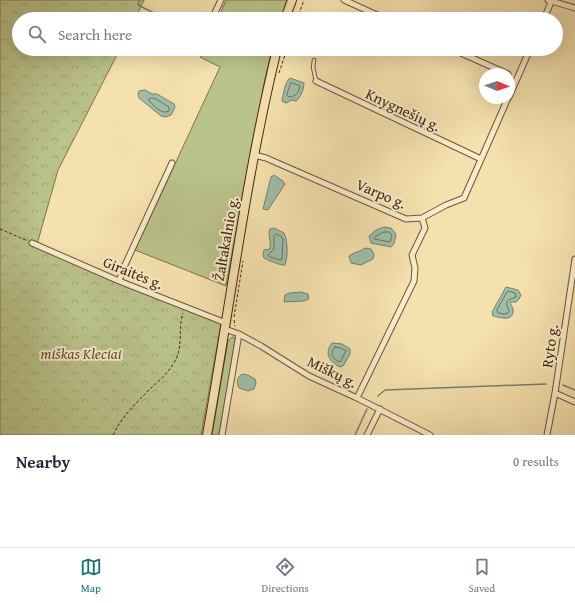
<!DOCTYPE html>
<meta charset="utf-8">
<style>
:root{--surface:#fff;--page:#f2f2f3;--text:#1f2937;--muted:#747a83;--line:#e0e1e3;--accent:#0f766e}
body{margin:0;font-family:"Gentium Book Plus",serif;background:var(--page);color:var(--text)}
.compass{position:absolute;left:479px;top:68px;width:36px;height:36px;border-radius:50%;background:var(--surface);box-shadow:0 4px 16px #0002;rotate:92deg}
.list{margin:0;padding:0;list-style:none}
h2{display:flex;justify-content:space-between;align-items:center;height:52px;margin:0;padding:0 16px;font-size:17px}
h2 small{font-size:13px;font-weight:400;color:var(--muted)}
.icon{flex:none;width:22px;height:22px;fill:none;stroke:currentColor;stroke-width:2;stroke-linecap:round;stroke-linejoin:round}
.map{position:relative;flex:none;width:575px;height:435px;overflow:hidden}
.search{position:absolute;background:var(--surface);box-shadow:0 4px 16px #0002;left:12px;right:12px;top:12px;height:44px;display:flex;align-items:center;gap:10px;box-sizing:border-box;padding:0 14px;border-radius:22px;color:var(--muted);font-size:15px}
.sheet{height:112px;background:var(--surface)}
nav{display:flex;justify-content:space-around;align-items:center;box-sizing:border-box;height:56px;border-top:1px solid var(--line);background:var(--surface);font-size:11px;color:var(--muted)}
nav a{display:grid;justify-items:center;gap:2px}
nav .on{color:var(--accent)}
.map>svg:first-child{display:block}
.green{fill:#bac38b;stroke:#7e744e}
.forest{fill:url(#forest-crowns);stroke:#7e744e}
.water{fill:#9cbeaa;stroke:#78806c}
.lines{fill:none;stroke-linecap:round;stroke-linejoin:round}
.shore{stroke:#70715d;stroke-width:1}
.stream{stroke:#78806c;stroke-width:1.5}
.lane-casing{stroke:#705338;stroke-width:4.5}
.street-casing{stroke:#705338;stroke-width:7}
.primary-casing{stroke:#432410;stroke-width:10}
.path{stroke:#432410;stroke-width:1;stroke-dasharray:3 2;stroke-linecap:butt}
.lane{stroke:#f8ecca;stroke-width:2.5}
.street{stroke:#f8ecca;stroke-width:5}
.primary{stroke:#f5e1ae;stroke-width:8}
.labels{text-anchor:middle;stroke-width:4;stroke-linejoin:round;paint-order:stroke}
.street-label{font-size:15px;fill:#432410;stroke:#f8ecca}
.park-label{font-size:15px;font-style:italic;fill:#614c2f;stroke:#f8ecca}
</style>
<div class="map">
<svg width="575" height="435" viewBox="0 0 575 435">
<defs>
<pattern id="forest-crowns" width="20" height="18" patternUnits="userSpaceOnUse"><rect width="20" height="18" fill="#bac38b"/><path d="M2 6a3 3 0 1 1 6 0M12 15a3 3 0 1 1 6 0" fill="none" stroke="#a1a777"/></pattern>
</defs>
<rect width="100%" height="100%" fill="#f5e1ae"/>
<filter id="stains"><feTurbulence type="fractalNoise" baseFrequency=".005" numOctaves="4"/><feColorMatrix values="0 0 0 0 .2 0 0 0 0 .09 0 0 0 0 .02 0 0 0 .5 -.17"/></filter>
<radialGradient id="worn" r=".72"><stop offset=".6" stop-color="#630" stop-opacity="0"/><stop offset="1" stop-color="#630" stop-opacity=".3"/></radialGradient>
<path class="green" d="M 226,0 L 287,0 L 281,19 L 218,19 Z
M 204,49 L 272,49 L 265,79 L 226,286 L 135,250 L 220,67 L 200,57 Z
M 232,337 L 234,337 L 235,340 L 219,435 L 212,435 L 228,341 Z"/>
<path class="forest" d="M 0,0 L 144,0 L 135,19 L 19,19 L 19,49 L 120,49 L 58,170 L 36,248 L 221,324 L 201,435 L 0,435 Z"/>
<path class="water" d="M 290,78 L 304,83 C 304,89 301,97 296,101 L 291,100 L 287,103 L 283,102 L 282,100 C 284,93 284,83 290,78 Z
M 145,90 L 152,94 L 157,94 L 174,104 L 175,107 L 171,115 L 166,117 L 161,116 L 139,98 L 138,94 L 139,91 Z
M 274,175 L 283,181 L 285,184 L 268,210 L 263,209 L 271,177 Z
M 384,227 L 391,228 L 396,234 L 394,244 L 391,247 L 371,243 L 369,236 L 376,230 Z
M 274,228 L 284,233 C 288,241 288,256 285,265 C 282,266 267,260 264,258 L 263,255 L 264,250 L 270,249 C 271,242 269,238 269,232 L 270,229 Z
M 365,248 L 371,249 L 374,254 L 373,259 L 361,265 L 351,263 L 349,256 C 354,252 360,252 365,248 Z
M 506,287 L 518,290 L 521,295 L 519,299 L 516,302 L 510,302 C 511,305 514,309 513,312 C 512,322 499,317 493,316 L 492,312 Z
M 301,292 L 308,294 L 309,299 L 304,301 L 284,302 L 285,295 L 290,293 Z
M 332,343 L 342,344 L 350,349 L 350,354 L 343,366 L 340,367 C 329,362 324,353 332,343 Z
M 243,374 L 248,375 L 255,379 L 256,383 L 254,389 L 248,391 L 239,388 C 236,382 237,376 243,374 Z"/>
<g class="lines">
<path class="shore" d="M 291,83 L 293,83 L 300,86 C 298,94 296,96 289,97 L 287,95 Z
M 151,98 L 156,99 L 169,107 L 169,111 C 161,115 155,106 149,101 L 149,99 Z
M 384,232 L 389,232 L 392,235 L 390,242 L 374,239 L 375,237 Z
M 276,234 L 281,236 L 283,240 L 282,258 L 281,260 L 270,257 L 268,255 L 274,249 L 274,236 Z
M 508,291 L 515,293 L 516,297 C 507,301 504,299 509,311 L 508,313 L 504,314 L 498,313 L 497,310 Z
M 335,347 L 341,348 L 346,351 L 340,362 C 333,360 329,353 335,347 Z"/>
<path class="stream" d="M 140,0 L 138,5 L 162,17
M 563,385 L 575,390
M 378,396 L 385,390 L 546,384
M 355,435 L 367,409"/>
<defs>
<path id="lane" d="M 314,60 L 313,67 L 316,81"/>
<path id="street" d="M 344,0 L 386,19
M 548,0 L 575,8
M 212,19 L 221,0
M 544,19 L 551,2
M 452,49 L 508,74
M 316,81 L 481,159
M 509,97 L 530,49
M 254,155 L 266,158 L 406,219 L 422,218 L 446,205 L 464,198 L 508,98
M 32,243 L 119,281 L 226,323
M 119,281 L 124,267 L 172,163
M 225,329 L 239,334 L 261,346 L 309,376 L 357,398 L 430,435
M 555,393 L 575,402
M 357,398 L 414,281 L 415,268 L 412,255 L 425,228 L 422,218
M 222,435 L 239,334
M 367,435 L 380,409
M 547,435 L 555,393 L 575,259"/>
<path id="primary" d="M 285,19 L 292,0
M 207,435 C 230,306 246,176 277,49"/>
</defs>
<use href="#lane" class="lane-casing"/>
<use href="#street" class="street-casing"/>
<use href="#primary" class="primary-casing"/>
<path class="path" d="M 297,19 L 304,0
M 279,73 L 287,49
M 0,229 L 28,241
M 234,317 L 243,261
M 234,320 L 235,326
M 113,435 C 122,416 137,402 152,387 C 161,379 171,370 176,359 C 183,345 178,328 183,313"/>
<use href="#lane" class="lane"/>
<use href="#street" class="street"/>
<use href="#primary" class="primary"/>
</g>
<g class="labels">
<g class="street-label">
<text transform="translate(403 110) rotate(25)" y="5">Knygnešių g.</text>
<text transform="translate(381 194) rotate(23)" y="5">Varpo g.</text>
<text transform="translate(226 239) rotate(-80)" y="5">Žaltakalnio g.</text>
<text transform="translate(133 273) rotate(22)" y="5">Giraitės g.</text>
<text transform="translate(550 346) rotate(-82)" y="5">Ryto g.</text>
<text transform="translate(332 372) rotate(26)" y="5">Miškų g.</text>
</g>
<g class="park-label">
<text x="81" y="359">miškas Kleciai</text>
</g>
</g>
<rect width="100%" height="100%" filter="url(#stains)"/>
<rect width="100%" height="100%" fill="url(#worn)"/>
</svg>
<svg class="compass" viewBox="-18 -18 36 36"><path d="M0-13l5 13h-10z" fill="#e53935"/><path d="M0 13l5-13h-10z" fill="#747a83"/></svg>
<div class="search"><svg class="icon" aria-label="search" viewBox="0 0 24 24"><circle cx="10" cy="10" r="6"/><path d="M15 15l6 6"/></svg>Search here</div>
</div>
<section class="sheet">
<h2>Nearby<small>0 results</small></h2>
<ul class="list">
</ul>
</section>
<nav>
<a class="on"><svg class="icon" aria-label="map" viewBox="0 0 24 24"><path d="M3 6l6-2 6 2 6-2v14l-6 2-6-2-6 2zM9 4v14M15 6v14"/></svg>Map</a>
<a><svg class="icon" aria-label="directions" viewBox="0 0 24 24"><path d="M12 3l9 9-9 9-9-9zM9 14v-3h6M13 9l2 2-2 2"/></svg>Directions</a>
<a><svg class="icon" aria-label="saved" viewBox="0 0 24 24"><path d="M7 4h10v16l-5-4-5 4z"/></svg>Saved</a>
</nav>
